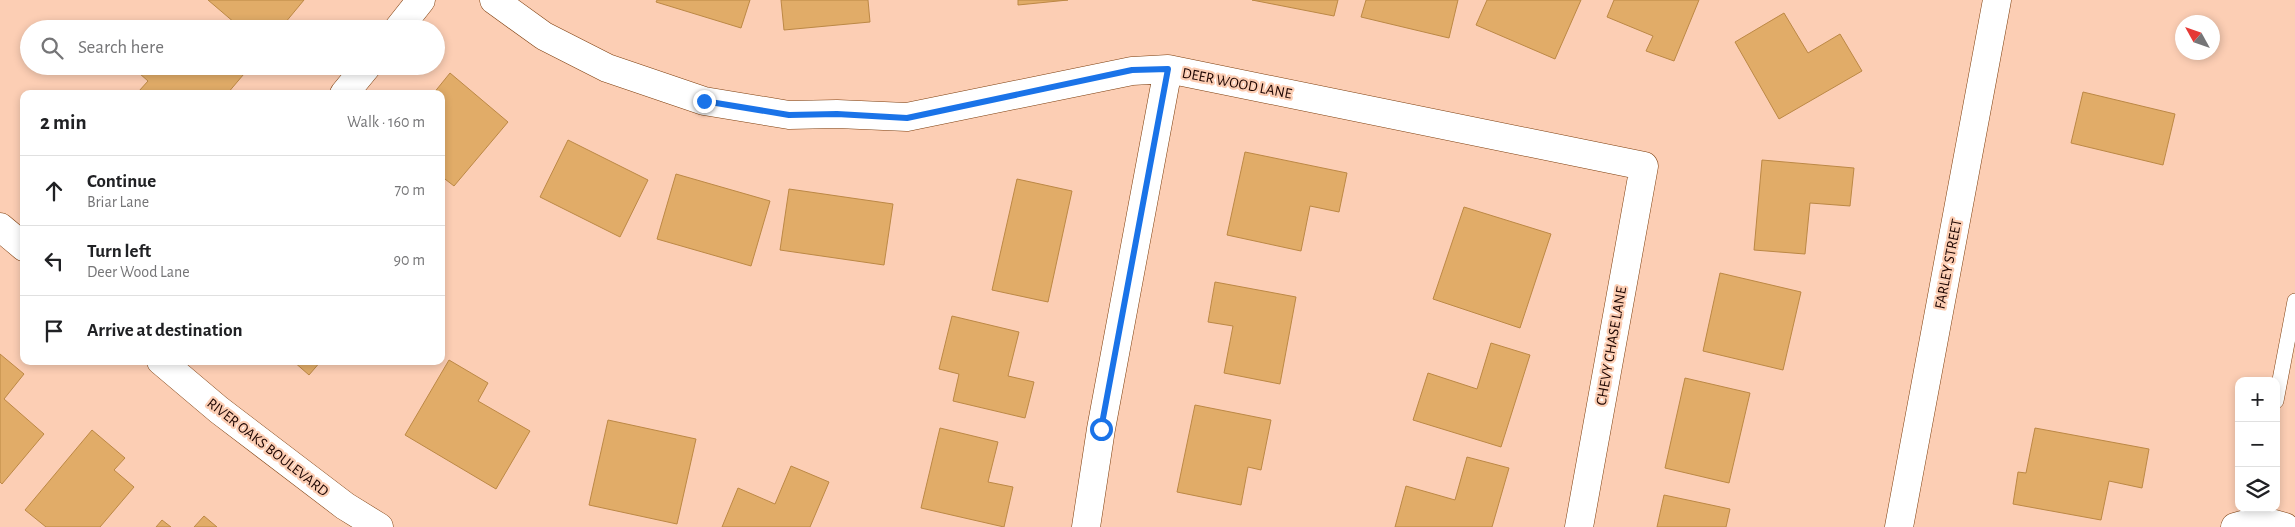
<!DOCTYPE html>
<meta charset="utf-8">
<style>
:root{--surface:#fff;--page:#f6f6f6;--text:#202124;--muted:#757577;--line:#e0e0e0}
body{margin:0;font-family:"Alegreya Sans",sans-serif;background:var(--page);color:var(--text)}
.controls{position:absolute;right:15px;bottom:15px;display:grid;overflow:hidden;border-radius:10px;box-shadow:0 2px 8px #0003}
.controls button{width:45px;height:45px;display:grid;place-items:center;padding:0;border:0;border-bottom:1px solid var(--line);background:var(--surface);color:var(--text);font:25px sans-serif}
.compass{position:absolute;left:2175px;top:15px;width:45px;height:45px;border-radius:50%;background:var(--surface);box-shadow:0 2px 8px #0003;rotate:310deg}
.stop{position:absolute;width:15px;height:15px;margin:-11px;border:4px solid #1a73e8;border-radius:50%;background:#fff}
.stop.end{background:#1a73e8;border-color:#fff;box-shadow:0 1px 5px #0008}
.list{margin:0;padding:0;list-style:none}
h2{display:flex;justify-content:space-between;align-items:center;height:65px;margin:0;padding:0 20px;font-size:21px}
h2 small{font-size:16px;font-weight:400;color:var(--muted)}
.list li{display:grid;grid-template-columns:32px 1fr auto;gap:15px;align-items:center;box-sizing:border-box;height:70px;padding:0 20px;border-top:1px solid var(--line)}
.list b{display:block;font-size:19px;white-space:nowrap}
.list p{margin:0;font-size:16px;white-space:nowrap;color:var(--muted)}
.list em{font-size:16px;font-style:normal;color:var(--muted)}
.icon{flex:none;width:28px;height:28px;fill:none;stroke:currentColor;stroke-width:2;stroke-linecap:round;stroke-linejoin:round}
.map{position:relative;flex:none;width:2295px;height:527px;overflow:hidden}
.search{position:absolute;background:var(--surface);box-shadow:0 2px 8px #0003;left:20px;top:20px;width:425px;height:55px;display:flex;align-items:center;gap:12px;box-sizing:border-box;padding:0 18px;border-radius:28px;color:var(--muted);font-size:19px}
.panel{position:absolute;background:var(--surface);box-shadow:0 2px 8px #0003;left:20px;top:90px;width:425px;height:275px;border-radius:10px}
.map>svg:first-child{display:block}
.building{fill:#e1ac68;stroke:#bc8845}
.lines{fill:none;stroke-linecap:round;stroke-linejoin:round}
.service-casing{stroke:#7d3d0c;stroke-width:16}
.minor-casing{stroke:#7d3d0c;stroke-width:29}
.tertiary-casing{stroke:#7d3d0c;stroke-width:29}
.service{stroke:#fff;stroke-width:15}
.minor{stroke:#fff;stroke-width:28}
.tertiary{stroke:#fff;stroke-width:28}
.route{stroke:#1a73e8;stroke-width:6}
.labels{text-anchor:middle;stroke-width:4.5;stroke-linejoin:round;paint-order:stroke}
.street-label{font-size:15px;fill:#1c0400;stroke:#fcceb4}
</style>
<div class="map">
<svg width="2295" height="527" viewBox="0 0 2295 527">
<rect width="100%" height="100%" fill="#fcceb4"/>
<path class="building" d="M 208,0 L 304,0 L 280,29 L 242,29 Z
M 657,0 L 750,0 L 741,28 L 656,2 Z
M 781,0 L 868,0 L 870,22 L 784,30 Z
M 1018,0 L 1068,0 L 1018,5 Z
M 1252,0 L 1338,0 L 1334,16 Z
M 1366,0 L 1458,0 L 1449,38 L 1361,17 Z
M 1487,0 L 1581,0 L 1555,59 L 1476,25 Z
M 1614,0 L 1699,0 L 1674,61 L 1646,51 L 1653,36 L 1607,17 Z
M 1784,13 L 1808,53 L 1840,34 L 1862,71 L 1779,119 L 1735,42 Z
M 131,66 L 248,66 L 249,68 L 227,94 L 142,94 L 139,91 L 148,81 Z
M 450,73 L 508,122 L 454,186 L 441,176 L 441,94 L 433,94 Z
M 2083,92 L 2175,114 L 2163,165 L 2071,143 Z
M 568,140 L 648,180 L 620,237 L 540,197 Z
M 1245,152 L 1347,173 L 1339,212 L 1310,206 L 1301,251 L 1227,235 Z
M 1762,160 L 1854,168 L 1850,206 L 1810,203 L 1805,254 L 1754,250 Z
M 676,174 L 770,201 L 751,266 L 657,239 Z
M 1017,179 L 1072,191 L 1048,302 L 992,290 Z
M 789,189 L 893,204 L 884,265 L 780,250 Z
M 1464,207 L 1551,234 L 1520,328 L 1433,299 Z
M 1720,273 L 1801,292 L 1783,370 L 1703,351 Z
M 1215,282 L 1296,297 L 1280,384 L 1224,373 L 1233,326 L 1208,322 Z
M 952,316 L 1019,332 L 1008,376 L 1034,382 L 1025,418 L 953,401 L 959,374 L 939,369 Z
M 1491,343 L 1530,355 L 1501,447 L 1413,420 L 1428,373 L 1477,389 Z
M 0,354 L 24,374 L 4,399 L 44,434 L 2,484 L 0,482 Z
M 449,360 L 488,383 L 478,401 L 530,431 L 496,489 L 405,435 Z
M 293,361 L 321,361 L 309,375 Z
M 1685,378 L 1750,393 L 1729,483 L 1665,468 Z
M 1195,405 L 1271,420 L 1261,470 L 1248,467 L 1241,505 L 1177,492 Z
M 608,420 L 696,439 L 677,524 L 589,505 Z
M 940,428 L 998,442 L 988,482 L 1013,487 L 1004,527 L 921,508 Z
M 2035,428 L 2149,449 L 2142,488 L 2109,481 L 2101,520 L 2013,504 L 2018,472 L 2026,473 Z
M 92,430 L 125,458 L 114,470 L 134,487 L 100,527 L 46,527 L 25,510 Z
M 1467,457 L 1509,468 L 1492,527 L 1395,527 L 1406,486 L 1455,500 Z
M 791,466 L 829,482 L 810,527 L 722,527 L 738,488 L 775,504 Z
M 1664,495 L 1730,509 L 1726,527 L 1657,527 Z
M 204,516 L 217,527 L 194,527 Z
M 162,520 L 171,527 L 156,527 Z"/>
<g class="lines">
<defs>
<path id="service" d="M 2276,401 L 2295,301"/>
<path id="minor" d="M 494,0 L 544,36 L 607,68 L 704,101 L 789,115 L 837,114 L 907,117 L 1132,71 L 1168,69 L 1644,166 L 1579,527
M 398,29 L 421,0
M 344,94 L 367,66
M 0,227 L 24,247
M 161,361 L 219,410 L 345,506 L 379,527
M 1086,527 L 1101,429 L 1168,69
M 2235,527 L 2260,520 L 2285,527"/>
<path id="tertiary" d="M 1899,527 L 1997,0"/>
</defs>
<use href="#service" class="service-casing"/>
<use href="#minor" class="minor-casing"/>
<use href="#tertiary" class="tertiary-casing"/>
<use href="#service" class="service"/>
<use href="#minor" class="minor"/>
<use href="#tertiary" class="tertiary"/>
</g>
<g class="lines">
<path class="route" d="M 704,101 L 789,115 L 837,114 L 907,118 L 1132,70 L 1168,69 L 1101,429"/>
</g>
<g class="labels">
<g class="street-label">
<text transform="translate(1237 83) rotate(11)" y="5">DEER WOOD LANE</text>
<text transform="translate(1948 264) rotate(-79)" y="5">FARLEY STREET</text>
<text transform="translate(1611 346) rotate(-80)" y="5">CHEVY CHASE LANE</text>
<text transform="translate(268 447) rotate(38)" y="5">RIVER OAKS BOULEVARD</text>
</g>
</g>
</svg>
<div class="controls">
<button>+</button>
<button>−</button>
<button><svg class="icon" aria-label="layers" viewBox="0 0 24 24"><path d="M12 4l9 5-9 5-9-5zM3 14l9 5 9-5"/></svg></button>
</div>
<svg class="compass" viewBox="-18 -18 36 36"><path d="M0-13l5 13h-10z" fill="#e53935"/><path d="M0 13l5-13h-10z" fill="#757577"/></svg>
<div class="stop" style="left:1101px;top:429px"></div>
<div class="stop end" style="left:704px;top:101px"></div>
<div class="search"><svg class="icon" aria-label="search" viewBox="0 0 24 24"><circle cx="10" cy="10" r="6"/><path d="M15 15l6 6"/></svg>Search here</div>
<section class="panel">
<h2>2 min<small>Walk · 160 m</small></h2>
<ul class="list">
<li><svg class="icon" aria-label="ahead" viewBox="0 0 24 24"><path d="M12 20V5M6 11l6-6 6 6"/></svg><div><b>Continue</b><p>Briar Lane</p></div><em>70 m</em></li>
<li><svg class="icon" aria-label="left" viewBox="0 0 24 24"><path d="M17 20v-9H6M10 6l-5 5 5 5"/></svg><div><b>Turn left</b><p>Deer Wood Lane</p></div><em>90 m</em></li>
<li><svg class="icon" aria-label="arrive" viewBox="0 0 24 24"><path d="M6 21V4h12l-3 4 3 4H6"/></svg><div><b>Arrive at destination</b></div></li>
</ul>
</section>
</div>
